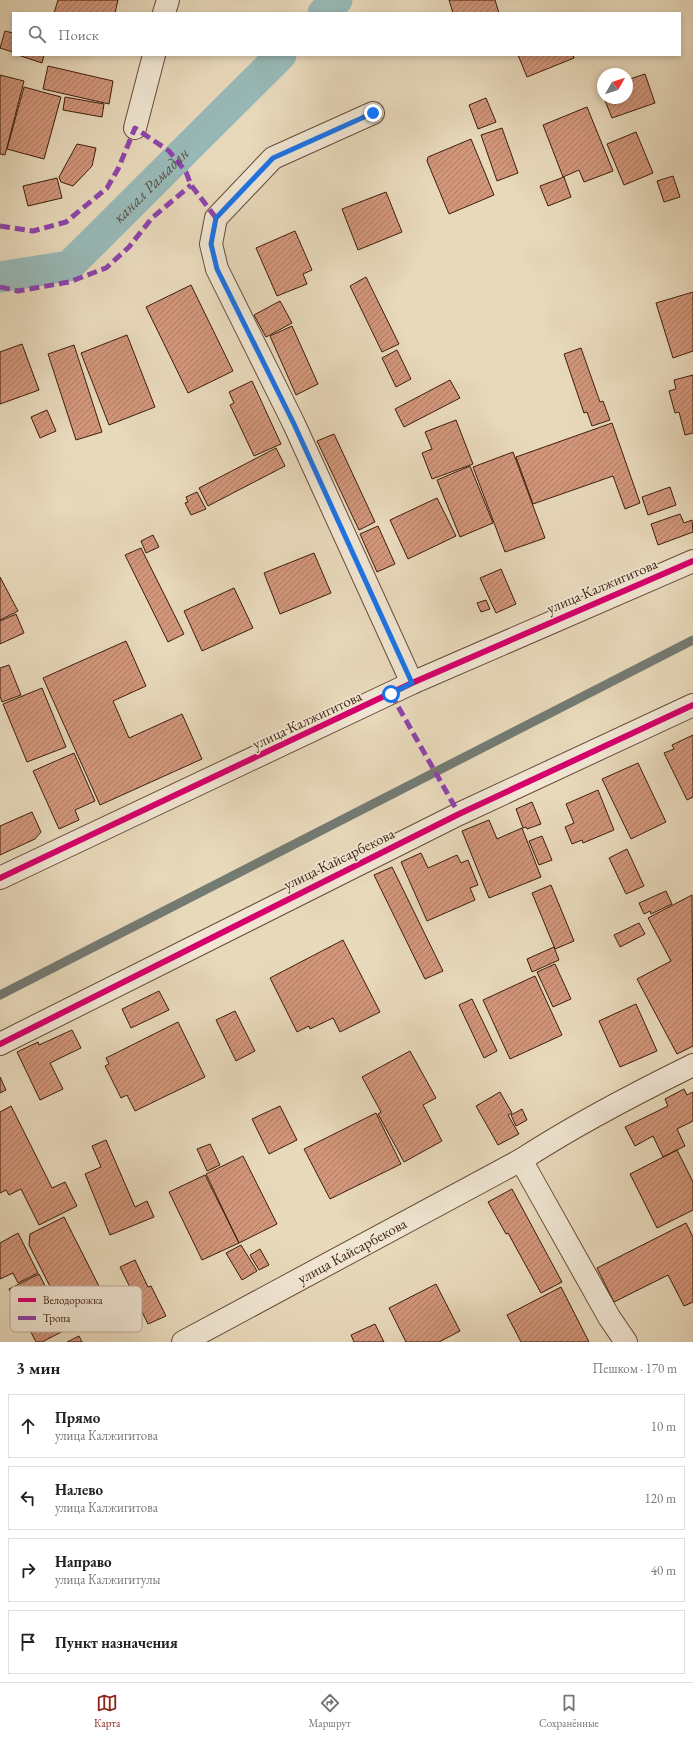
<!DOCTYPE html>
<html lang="ru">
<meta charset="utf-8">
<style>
:root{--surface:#fff;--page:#f2f2f2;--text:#222;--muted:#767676;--line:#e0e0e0;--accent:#8f2418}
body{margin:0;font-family:"EB Garamond",serif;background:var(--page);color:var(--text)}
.compass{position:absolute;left:597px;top:68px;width:36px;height:36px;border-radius:50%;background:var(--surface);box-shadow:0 2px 6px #0003;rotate:51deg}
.stop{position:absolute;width:12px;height:12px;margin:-9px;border:3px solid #1a73e8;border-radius:50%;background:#fff}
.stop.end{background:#1a73e8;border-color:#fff;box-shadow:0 1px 4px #0008}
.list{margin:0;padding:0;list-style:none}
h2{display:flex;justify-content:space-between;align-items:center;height:52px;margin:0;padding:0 16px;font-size:17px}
h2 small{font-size:13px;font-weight:400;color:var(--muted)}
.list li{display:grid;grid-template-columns:26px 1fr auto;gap:12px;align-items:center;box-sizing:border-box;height:64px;margin:0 8px 8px;padding:0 8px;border:1px solid var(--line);border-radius:0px}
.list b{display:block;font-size:15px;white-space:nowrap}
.list p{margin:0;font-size:13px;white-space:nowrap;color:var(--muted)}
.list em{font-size:13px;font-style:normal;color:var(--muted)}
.icon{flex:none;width:22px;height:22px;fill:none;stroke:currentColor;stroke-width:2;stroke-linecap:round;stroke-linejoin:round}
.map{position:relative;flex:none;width:693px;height:1342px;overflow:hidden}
.search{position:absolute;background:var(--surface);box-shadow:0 2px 6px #0003;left:12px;right:12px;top:12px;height:44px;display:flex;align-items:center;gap:10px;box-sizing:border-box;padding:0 14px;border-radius:0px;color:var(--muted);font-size:15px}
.sheet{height:340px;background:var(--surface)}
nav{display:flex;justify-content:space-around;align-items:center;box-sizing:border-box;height:56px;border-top:1px solid var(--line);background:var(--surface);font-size:11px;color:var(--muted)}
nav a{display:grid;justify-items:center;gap:2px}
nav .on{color:var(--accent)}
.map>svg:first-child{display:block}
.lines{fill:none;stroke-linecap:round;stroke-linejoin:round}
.stream{stroke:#747b73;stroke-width:9}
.canal{stroke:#98b9b7;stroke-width:31}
.building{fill:url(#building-hatch);stroke:#3d1d0c}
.minor-casing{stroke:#684c38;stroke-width:24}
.minor{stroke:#f0e6d3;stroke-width:22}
.quiet{stroke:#8e44ad;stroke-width:5;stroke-dasharray:10 5;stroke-linecap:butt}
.cycleway-casing{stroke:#f0e6d3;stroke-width:8}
.cycleway{stroke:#d6006c;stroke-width:6}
.route{stroke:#1a73e8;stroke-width:5}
.labels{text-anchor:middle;stroke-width:3.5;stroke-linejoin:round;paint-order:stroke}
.street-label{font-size:15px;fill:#3d1d0c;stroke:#f0e6d3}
.water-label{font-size:16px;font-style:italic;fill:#584c3f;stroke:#f0e6d3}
.key{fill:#f0e6d3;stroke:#baaa97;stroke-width:1}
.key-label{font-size:11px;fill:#3d1d0c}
</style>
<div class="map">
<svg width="693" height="1342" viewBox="0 0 693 1342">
<defs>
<pattern id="building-hatch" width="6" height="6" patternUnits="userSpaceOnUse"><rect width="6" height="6" fill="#d2967b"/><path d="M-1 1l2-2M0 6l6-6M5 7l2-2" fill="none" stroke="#ac7a63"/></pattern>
</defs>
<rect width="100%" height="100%" fill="#e8d9bb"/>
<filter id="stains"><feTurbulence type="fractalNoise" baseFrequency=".005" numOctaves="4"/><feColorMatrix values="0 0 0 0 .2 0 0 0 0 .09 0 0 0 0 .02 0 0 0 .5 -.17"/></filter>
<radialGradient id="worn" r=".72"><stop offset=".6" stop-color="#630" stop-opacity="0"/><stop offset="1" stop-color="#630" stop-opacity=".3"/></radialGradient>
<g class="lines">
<path class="stream" d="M 0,995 L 693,640"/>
<g class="canal">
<path d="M 323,13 L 337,0"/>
<path id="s1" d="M 0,277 L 69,266 L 281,55"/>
</g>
</g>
<path class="building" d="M 58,0 L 118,0 L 115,13 L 54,13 Z
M 449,0 L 495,0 L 499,13 L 453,13 Z
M 5,31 L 13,33 L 13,52 L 0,48 Z
M 18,55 L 44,55 L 42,63 Z
M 518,55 L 573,55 L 574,58 L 527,77 Z
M 48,66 L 113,81 L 109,104 L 43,89 Z
M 645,74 L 655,103 L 612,118 L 604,98 L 627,98 L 627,80 Z
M 0,75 L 24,81 L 5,155 L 0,154 Z
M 24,87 L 61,97 L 44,159 L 7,149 Z
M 65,97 L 104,104 L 102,117 L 63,110 Z
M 486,98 L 496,122 L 478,129 L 469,105 Z
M 587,107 L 613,171 L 584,182 L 579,170 L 563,177 L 543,125 Z
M 502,128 L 518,173 L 497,181 L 481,135 Z
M 636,132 L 653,173 L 624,185 L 607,144 Z
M 471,139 L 494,195 L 449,214 L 427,161 L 428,157 Z
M 77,144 L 96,148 L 92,166 L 73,186 L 61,182 L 59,177 Z
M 673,176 L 680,197 L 664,202 L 657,181 Z
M 564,177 L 571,197 L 548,206 L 540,186 Z
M 57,178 L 62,198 L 28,206 L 23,186 Z
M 386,192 L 402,232 L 358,250 L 342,209 Z
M 295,231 L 312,270 L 303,274 L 307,284 L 277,296 L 256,248 Z
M 366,277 L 399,344 L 382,352 L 350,286 Z
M 191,285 L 233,371 L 188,393 L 146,307 Z
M 693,292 L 693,351 L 673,358 L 656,303 Z
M 280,301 L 292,323 L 266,337 L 254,315 Z
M 292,326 L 318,384 L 296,395 L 270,336 Z
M 127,335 L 155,407 L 109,425 L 81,353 Z
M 22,344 L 39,390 L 0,404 L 0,352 Z
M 74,345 L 102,432 L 76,440 L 48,354 Z
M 581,348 L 600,402 L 603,401 L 610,420 L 592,426 L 587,412 L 584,413 L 564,354 Z
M 397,350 L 411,379 L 396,387 L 382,358 Z
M 693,375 L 693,433 L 685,435 L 679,412 L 675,413 L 669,391 L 676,389 L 674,380 Z
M 450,380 L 460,398 L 404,427 L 395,409 Z
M 252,381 L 281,444 L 254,456 L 230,405 L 234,403 L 229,392 Z
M 47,410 L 56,431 L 40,438 L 31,417 Z
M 456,420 L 473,464 L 432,479 L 422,453 L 432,449 L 425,432 Z
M 612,423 L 640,503 L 625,509 L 613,476 L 533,504 L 516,457 Z
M 334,434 L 375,522 L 359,530 L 317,441 Z
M 276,448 L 285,466 L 208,506 L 199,488 Z
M 513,452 L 545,538 L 505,552 L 473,467 Z
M 470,466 L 493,523 L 460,537 L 437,480 Z
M 670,487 L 676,505 L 648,515 L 642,497 Z
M 197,492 L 206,509 L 191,515 L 185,503 L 188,502 L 186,497 Z
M 437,498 L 456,536 L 408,559 L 390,520 Z
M 680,514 L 684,523 L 692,520 L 693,532 L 658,545 L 651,524 Z
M 378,526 L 395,564 L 377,572 L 360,534 Z
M 153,535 L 159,547 L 146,553 L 141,541 Z
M 141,548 L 184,634 L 168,642 L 125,555 Z
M 314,553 L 331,593 L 280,614 L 264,573 Z
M 501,569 L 516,604 L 496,613 L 480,578 Z
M 0,577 L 18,611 L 0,620 Z
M 234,588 L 253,628 L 202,651 L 184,611 Z
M 486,600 L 490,609 L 481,612 L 477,603 Z
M 16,614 L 24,633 L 0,644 L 0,621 Z
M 126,641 L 146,686 L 113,701 L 129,738 L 182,714 L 202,759 L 100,805 L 43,678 Z
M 9,665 L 21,695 L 2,702 L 0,696 L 0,668 Z
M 42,688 L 66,747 L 27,762 L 3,704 Z
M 693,735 L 693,797 L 687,800 L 664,753 L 674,749 L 672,745 Z
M 74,753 L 95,801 L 75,810 L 79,820 L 59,829 L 33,771 Z
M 638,763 L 666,822 L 631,839 L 602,779 Z
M 598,790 L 614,830 L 583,843 L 582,840 L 572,844 L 565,827 L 574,823 L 566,804 Z
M 532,802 L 541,824 L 527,829 L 526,827 L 523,828 L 516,809 Z
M 32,812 L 41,832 L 35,839 L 0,855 L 0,826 Z
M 489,820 L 497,839 L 522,828 L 541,877 L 489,898 L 462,831 Z
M 542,836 L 552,860 L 539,865 L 529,841 Z
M 627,849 L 644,886 L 626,894 L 609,858 Z
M 421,853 L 428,868 L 457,855 L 461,863 L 468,860 L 478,885 L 470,888 L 475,900 L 427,921 L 401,862 Z
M 392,867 L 443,971 L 425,979 L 374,875 Z
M 551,885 L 574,941 L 555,949 L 532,893 Z
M 666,891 L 672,904 L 651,914 L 650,911 L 644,914 L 639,903 Z
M 692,895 L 693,1046 L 677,1054 L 637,979 L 671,961 L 648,918 Z
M 639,923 L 645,934 L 620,947 L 614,935 Z
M 343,940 L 380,1012 L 340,1032 L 333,1018 L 310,1029 L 309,1026 L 297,1032 L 270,978 Z
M 554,947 L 559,960 L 532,972 L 527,959 Z
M 555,964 L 571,999 L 553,1007 L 537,972 Z
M 535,976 L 562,1035 L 510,1059 L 483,1000 Z
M 159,991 L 169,1010 L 131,1028 L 122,1009 Z
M 472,999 L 497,1051 L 484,1058 L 459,1005 Z
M 636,1004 L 657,1051 L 620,1067 L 599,1021 Z
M 235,1011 L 255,1051 L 236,1061 L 216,1020 Z
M 178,1022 L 205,1077 L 135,1111 L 127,1095 L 121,1098 L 105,1066 L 109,1064 L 106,1058 Z
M 72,1030 L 81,1048 L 50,1063 L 63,1089 L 40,1100 L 17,1052 L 38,1042 L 39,1045 Z
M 410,1051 L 436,1098 L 423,1105 L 442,1141 L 404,1162 L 378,1114 L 381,1112 L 362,1077 Z
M 0,1077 L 6,1090 L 0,1093 Z
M 684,1089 L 687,1095 L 693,1092 L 693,1121 L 677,1129 L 685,1146 L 663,1157 L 653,1136 L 635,1146 L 625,1127 L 668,1106 L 665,1099 Z
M 500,1092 L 512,1113 L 508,1115 L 519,1134 L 498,1145 L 476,1106 Z
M 11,1106 L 52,1188 L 65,1182 L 77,1206 L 39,1225 L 21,1189 L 9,1195 L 6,1190 L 0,1193 L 0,1112 Z
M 280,1106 L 297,1140 L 269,1154 L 252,1119 Z
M 522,1109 L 527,1120 L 516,1126 L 511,1115 Z
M 376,1113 L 401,1164 L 330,1199 L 304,1149 Z
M 106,1140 L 135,1207 L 147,1201 L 154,1217 L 110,1235 L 85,1174 L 101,1167 L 92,1146 Z
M 210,1144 L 220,1165 L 207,1171 L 197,1149 Z
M 677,1150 L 693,1182 L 693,1210 L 657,1228 L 630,1174 Z
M 243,1156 L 277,1224 L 239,1243 L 206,1174 Z
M 205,1175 L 239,1243 L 202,1260 L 169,1192 Z
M 512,1189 L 562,1282 L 541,1293 L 508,1233 L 506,1234 L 488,1202 Z
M 64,1217 L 109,1306 L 70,1326 L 29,1245 L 30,1234 Z
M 686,1223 L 693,1237 L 693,1302 L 684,1306 L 668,1275 L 614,1302 L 597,1268 Z
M 18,1233 L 38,1273 L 18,1283 L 13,1273 L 0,1279 L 0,1243 Z
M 241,1245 L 257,1271 L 242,1280 L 226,1253 Z
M 260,1249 L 269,1265 L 259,1270 L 250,1255 Z
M 135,1260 L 148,1287 L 151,1286 L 166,1316 L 148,1324 L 120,1267 Z
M 39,1274 L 67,1329 L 42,1342 L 36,1342 L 9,1289 Z
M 436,1284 L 460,1331 L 439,1342 L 406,1342 L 389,1308 Z
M 561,1287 L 589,1342 L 521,1342 L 507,1315 Z
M 375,1324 L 384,1342 L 354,1342 L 351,1335 Z
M 79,1336 L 82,1342 L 67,1342 Z"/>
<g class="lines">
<defs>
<g id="minor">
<path d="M 164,13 L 168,0"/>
<path d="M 373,113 L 273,158 L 216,218 L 211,244 L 217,269 L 294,424 L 412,683"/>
<path d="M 135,128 L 154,55"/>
<path d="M 0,878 L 412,683 L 693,561"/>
<path d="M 0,1044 L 459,814 L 693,705"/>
<path d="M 521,1160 L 609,1317 L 626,1342"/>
<path id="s2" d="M 183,1342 L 521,1160 C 576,1124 634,1094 693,1065"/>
</g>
</defs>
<use href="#minor" class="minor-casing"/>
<use href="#minor" class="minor"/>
<path class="quiet" d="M 0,226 L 33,231 L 66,222 L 107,188 L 118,169 L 135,128 L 169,151 L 186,172 L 191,185 L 216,218
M 0,287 L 18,291 L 69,282 L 106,268 L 129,247 L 152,218 L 191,185
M 391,694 L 459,814"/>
<defs>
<path id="cycleway" d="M 0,878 L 412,683 L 693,561
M 0,1044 L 459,814 L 693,705"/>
</defs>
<use href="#cycleway" class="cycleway-casing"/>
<use href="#cycleway" class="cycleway"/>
</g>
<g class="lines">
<path class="route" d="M 373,113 L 273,158 L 216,218 L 211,244 L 217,269 L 294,424 L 412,683 L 391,694"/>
</g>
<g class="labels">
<g class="street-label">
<text transform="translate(602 586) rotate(-23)" y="5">улица Калжигитова</text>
<text transform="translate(307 720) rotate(-25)" y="5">улица Калжигитова</text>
<text transform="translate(339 859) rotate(-26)" y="5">улица Кайсарбекова</text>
<text dy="5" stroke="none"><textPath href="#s2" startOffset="192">улица Кайсарбекова</textPath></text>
</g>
<g class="water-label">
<text dy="6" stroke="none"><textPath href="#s1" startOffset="185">канал Рамадан</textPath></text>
</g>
</g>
<rect x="10" y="1286" width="132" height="46" rx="6" class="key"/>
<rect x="18" y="1298" width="18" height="4" fill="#d6006c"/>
<rect x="18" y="1316" width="18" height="4" fill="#8e44ad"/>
<g class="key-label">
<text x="43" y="1304">Велодорожка</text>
<text x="43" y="1322">Тропа</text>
</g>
<rect width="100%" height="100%" filter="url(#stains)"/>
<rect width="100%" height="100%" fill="url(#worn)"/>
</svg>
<svg class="compass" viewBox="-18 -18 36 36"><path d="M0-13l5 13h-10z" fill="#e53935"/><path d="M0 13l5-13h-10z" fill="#767676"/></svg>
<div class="stop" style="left:391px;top:694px"></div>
<div class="stop end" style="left:373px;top:113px"></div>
<div class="search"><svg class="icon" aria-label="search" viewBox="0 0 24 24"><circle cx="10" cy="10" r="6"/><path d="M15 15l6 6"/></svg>Поиск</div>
</div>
<section class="sheet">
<h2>3 мин<small>Пешком · 170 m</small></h2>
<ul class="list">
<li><svg class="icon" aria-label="ahead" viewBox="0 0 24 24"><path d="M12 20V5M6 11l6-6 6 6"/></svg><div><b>Прямо</b><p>улица Калжигитова</p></div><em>10 m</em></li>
<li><svg class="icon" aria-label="left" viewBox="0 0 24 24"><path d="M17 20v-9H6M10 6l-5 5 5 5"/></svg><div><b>Налево</b><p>улица Калжигитова</p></div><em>120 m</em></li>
<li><svg class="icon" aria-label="right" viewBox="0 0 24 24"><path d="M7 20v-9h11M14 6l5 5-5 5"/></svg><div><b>Направо</b><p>улица Калжигитулы</p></div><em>40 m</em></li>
<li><svg class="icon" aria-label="arrive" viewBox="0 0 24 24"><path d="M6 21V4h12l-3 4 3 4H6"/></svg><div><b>Пункт назначения</b></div></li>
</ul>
</section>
<nav>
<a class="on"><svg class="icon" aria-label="map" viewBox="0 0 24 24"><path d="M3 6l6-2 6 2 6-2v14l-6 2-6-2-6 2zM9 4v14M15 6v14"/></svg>Карта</a>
<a><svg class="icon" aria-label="directions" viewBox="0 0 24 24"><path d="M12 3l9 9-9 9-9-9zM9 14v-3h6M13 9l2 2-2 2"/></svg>Маршрут</a>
<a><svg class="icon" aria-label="saved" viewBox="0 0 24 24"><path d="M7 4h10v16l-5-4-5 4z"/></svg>Сохранённые</a>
</nav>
